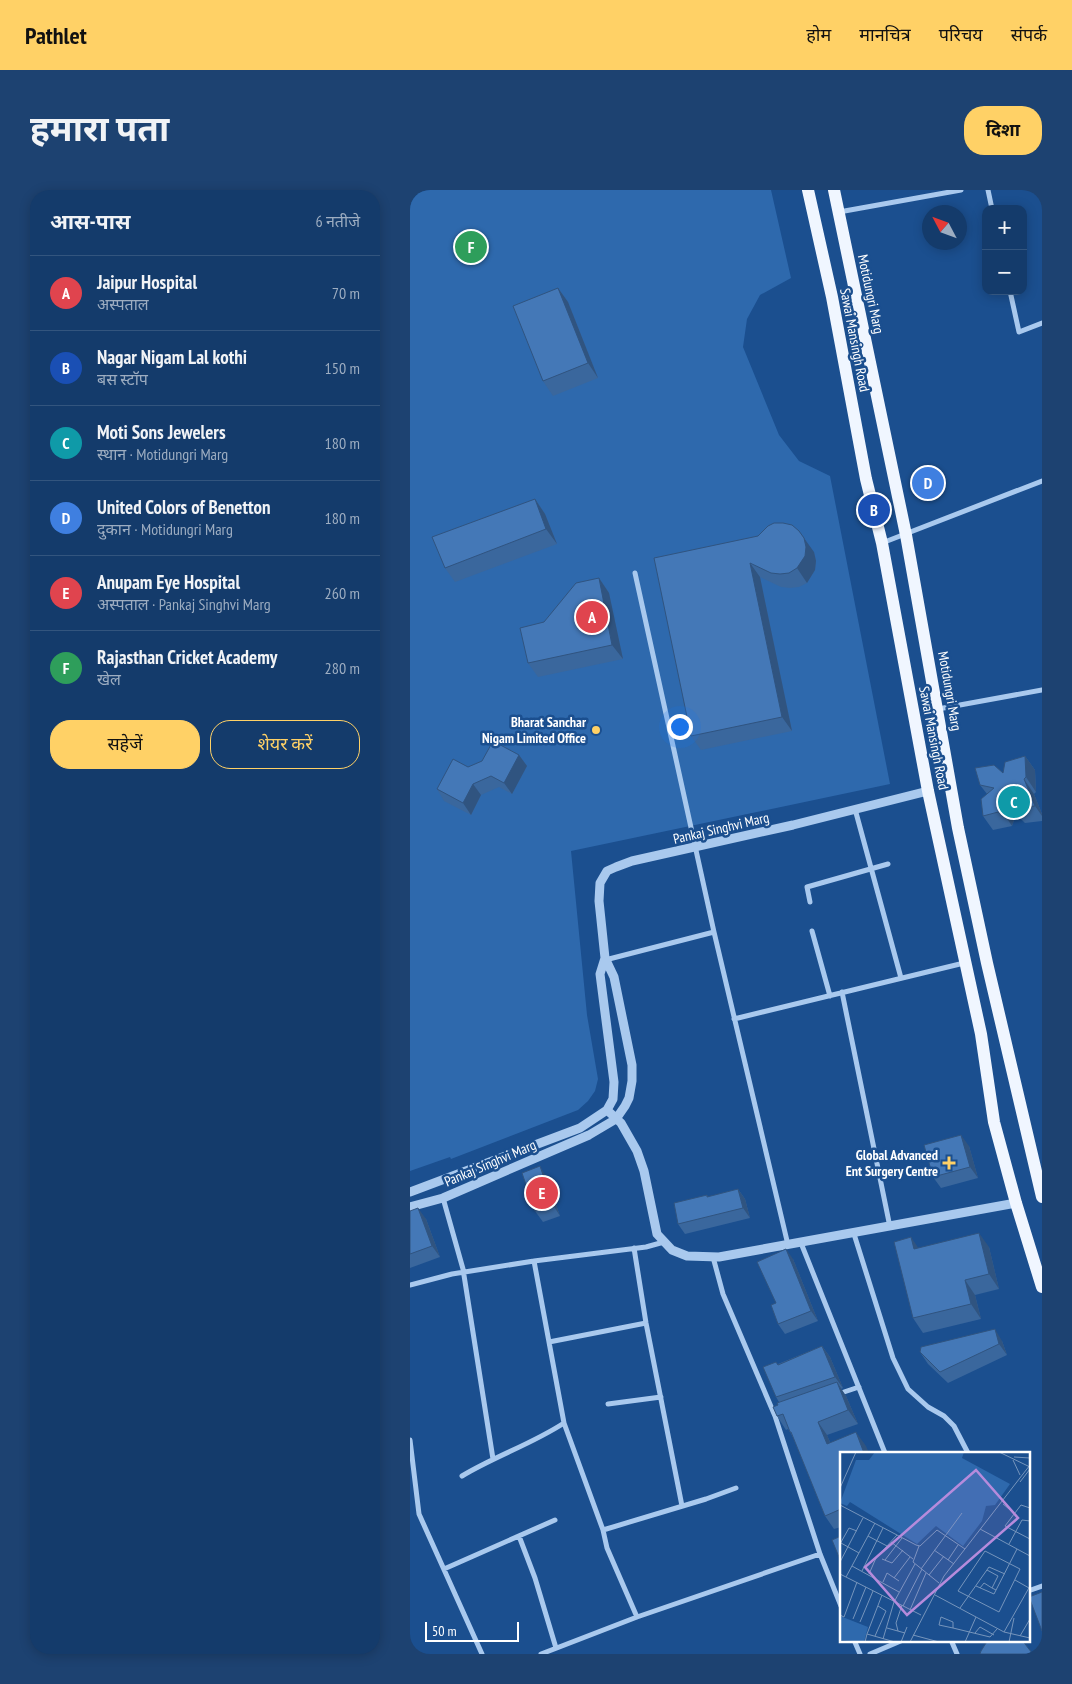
<!DOCTYPE html>
<html lang="hi">
<meta charset="utf-8">
<style>
:root{--surface:#143b6b;--page:#1d4271;--text:#f1f3f6;--muted:#9dadc1;--line:#33557e;--accent:#ffd166}
body{margin:0;font-family:"PT Sans Narrow","Noto Sans Devanagari",sans-serif;background:var(--page);color:var(--text)}
.controls{position:absolute;right:15px;top:15px;display:grid;overflow:hidden;border-radius:10px;box-shadow:0 2px 12px #0003}
.controls button{width:45px;height:45px;display:grid;place-items:center;padding:0;border:0;border-bottom:1px solid var(--line);background:var(--surface);color:var(--text);font:25px sans-serif}
.compass{position:absolute;left:512px;top:15px;width:45px;height:45px;border-radius:50%;background:var(--surface);box-shadow:0 2px 12px #0003;rotate:311deg}
.scale{position:absolute;left:15px;bottom:12px;width:94px;box-sizing:border-box;padding-left:5px;border:2px solid #fff;border-top:0;font-size:14px;line-height:18px;white-space:nowrap;color:#fff;-webkit-text-stroke:4px #1b4f8f;paint-order:stroke}
.you{position:absolute;left:269px;top:536px;width:18px;height:18px;margin:-12px;border:4px solid #fff;border-radius:50%;background:#1a73e8;box-shadow:0 0 0 8px #1a73e833}
.badge{display:grid;place-items:center;width:32px;height:32px;border-radius:50%;background:var(--accent);color:#fff;font-size:16px;font-weight:700}
.pin{position:absolute;translate:-50% -50%;border:2px solid #fff;box-shadow:0 1px 5px #0006}
.list{margin:0;padding:0;list-style:none}
h2{display:flex;justify-content:space-between;align-items:center;height:65px;margin:0;padding:0 20px;font-size:21px}
h2 small{font-size:16px;font-weight:400;color:var(--muted)}
.list li{display:grid;grid-template-columns:32px 1fr auto;gap:15px;align-items:center;box-sizing:border-box;height:75px;padding:0 20px;border-top:1px solid var(--line)}
.list b{display:block;font-size:19px;white-space:nowrap}
.list p{margin:0;font-size:16px;white-space:nowrap;color:var(--muted)}
.list em{font-size:16px;font-style:normal;color:var(--muted)}
.actions{display:flex;gap:10px;padding:15px 20px}
.actions a{flex:1;padding:11px 0;border:1px solid var(--accent);border-radius:20px;text-align:center;font-size:18px;color:var(--accent)}
.actions .main{background:var(--accent);color:#111}
.map{position:relative;flex:none;width:632px;height:1464px;overflow:hidden;border-radius:20px}
header{display:flex;align-items:center;gap:30px;box-sizing:border-box;height:70px;padding:0 25px;background:var(--accent);color:#111}
header strong{font-size:24px}
nav{display:flex;gap:28px;margin-inline-start:auto;font-size:18px}
.intro{display:flex;align-items:center;justify-content:space-between;box-sizing:border-box;height:120px;padding:0 30px}
h1{margin:0;font-size:35px}
.button{padding:12px 22px;border-radius:20px;background:var(--accent);color:#111;font-size:18px;font-weight:700}
main{display:flex;gap:30px;padding:0 30px}
aside{flex:1;background:var(--surface);border-radius:20px;box-shadow:0 2px 12px #0003}
.map>svg:first-child{display:block}
.green{fill:#2e69ad}
.lines{fill:none;stroke-linecap:round;stroke-linejoin:round}
.minor{stroke:#a9c9ee;stroke-width:5}
.tertiary{stroke:#a9c9ee;stroke-width:9}
.primary{stroke:#f0f6ff;stroke-width:12}
.wall{fill:#3a679d}
.shaded-wall{fill:#305480}
.building{fill:#4478b7;stroke:#305480}
.poi-dot{fill:#ffd166;stroke:#1b4f8f;stroke-width:2}
.labels{text-anchor:middle;stroke-width:5;stroke-linejoin:round;paint-order:stroke}
.street-label{font-size:14px;fill:#fff;stroke:#1b4f8f}
.poi-label{font-size:14px;font-weight:bold;fill:#fff;stroke:#1b4f8f;text-anchor:end}
.inset-road{fill:none;stroke:#7695bc;stroke-width:1}
.view{fill:#b68bdc;fill-opacity:0.15;stroke:#b68bdc;stroke-width:2.5}
.inset-edge{fill:none;stroke:#fff;stroke-width:2.5}
</style>
<header>
<strong>Pathlet</strong>
<nav><a>होम</a><a>मानचित्र</a><a>परिचय</a><a>संपर्क</a></nav>
</header>
<div class="intro"><h1>हमारा पता</h1><a class="button">दिशा</a></div>
<main>
<aside>
<h2>आस-पास<small>6 नतीजे</small></h2>
<ul class="list">
<li><span class="badge" style="background:#e0444e">A</span><div><b>Jaipur Hospital</b><p>अस्पताल</p></div><em>70 m</em></li>
<li><span class="badge" style="background:#1a4fb4">B</span><div><b>Nagar Nigam Lal kothi</b><p>बस स्टॉप</p></div><em>150 m</em></li>
<li><span class="badge" style="background:#0f9aa8">C</span><div><b>Moti Sons Jewelers</b><p>स्थान · Motidungri Marg</p></div><em>180 m</em></li>
<li><span class="badge" style="background:#3f7fe0">D</span><div><b>United Colors of Benetton</b><p>दुकान · Motidungri Marg</p></div><em>180 m</em></li>
<li><span class="badge" style="background:#e0444e">E</span><div><b>Anupam Eye Hospital</b><p>अस्पताल · Pankaj Singhvi Marg</p></div><em>260 m</em></li>
<li><span class="badge" style="background:#2e9e5b">F</span><div><b>Rajasthan Cricket Academy</b><p>खेल</p></div><em>280 m</em></li>
</ul>
<div class="actions"><a class="main">सहेजें</a><a>शेयर करें</a></div>
</aside>
<div class="map">
<svg width="632" height="1464" viewBox="0 0 632 1464">
<rect width="100%" height="100%" fill="#1b4f8f"/>
<path class="green" d="M 0,0 L 361,0 L 381,88 L 350,105 L 337,129 L 333,157 L 369,245 L 389,271 L 420,286 L 480,594 L 161,661 L 177,825 L 188,889 L 185,901 L 178,911 L 168,920 L 41,969 L 40,967 L 0,981 Z"/>
<g class="lines">
<path class="minor" d="M 578,0 L 582,19
M 429,22 L 551,0
M 600,101 L 609,142 L 632,133
M 472,353 L 632,291
M 225,383 L 304,742 L 378,1055
M 528,519 L 632,500
M 445,619 L 491,788
M 400,712 L 397,697 L 478,674
M 402,741 L 420,806
M 195,768 L 199,769 L 304,742
M 432,802 L 480,1037
M 324,829 L 554,773
M 33,1008 L 53,1079 L 83,1269
M 444,1044 L 483,1168 L 498,1199 L 518,1217 L 534,1226 L 544,1236 L 558,1263
M 391,1053 L 475,1263
M 224,1058 L 236,1133 L 272,1316
M 303,1067 L 313,1104 L 365,1226 L 410,1364 L 431,1416
M 0,1095 L 42,1084 L 124,1071 L 236,1057 L 254,1052
M 139,1152 L 236,1133
M 428,1204 L 449,1197
M 198,1214 L 251,1207
M 154,1233 L 193,1340
M 0,1250 L 9,1324 L 72,1464
M 52,1286 C 85,1266 122,1254 154,1233 L 124,1071
M 109,1346 L 125,1388 L 146,1458
M 34,1379 L 145,1330
M 618,1401 L 632,1396
M 227,1427 L 197,1358 L 193,1340 L 296,1309 L 326,1298
M 444,1450 L 450,1464
M 541,1450 L 547,1464
M 131,1464 L 227,1427 L 410,1364
M 460,1464 L 493,1450"/>
<path class="tertiary" d="M 197,920 L 211,933 L 227,961 L 234,981 L 247,1044 L 262,1060 L 277,1066 L 309,1067 L 606,1013
M 0,1002 L 170,938 L 197,920 L 203,909 L 204,892 L 190,784 L 195,768
M 0,1017 L 33,1008 L 179,945 L 206,929 L 215,916 L 219,908 L 222,891 L 222,875 L 204,787 L 195,768 L 189,711 L 190,693 L 197,681 L 206,677 L 222,671 L 383,635 L 518,601"/>
<path class="primary" d="M 398,0 L 422,107 L 456,289 L 472,353 L 518,601 L 571,844 L 584,932 L 606,1013 L 632,1097
M 424,0 L 496,345 L 548,638 L 577,773 L 632,1007"/>
</g>
<path class="wall" d="M 148,98 L 158,112 L 188,188 L 143,206 L 133,191 Z
M 125,309 L 135,324 L 147,354 L 45,392 L 35,378 Z
M 404,362 L 406,371 L 405,380 L 397,393 L 389,397 L 380,398 L 371,397 L 350,387 L 382,541 L 291,560 L 281,546 L 244,368 Z
M 189,388 L 199,403 L 213,469 L 128,487 L 118,473 L 134,432 Z
M 109,565 L 117,576 L 102,604 L 89,597 L 71,605 L 61,625 L 34,611 L 27,599 L 58,577 Z
M 615,566 L 625,580 L 626,602 L 624,604 L 632,624 L 632,631 L 615,633 L 606,624 L 602,636 L 583,640 L 573,626 L 577,604 L 570,595 L 593,583 Z
M 559,956 L 568,988 L 531,998 L 523,987 Z
M 137,988 L 150,1026 L 133,1032 L 125,1021 Z
M 328,999 L 335,1009 L 340,1028 L 275,1044 L 268,1034 L 297,1005 L 298,1007 Z
M 0,1021 L 16,1029 L 30,1067 L 0,1078 Z
M 579,1057 L 589,1099 L 565,1105 L 571,1129 L 513,1143 L 503,1128 L 508,1058 Z
M 383,1069 L 408,1131 L 375,1144 L 368,1134 L 366,1113 Z
M 592,1151 L 597,1165 L 538,1193 L 518,1174 L 510,1162 Z
M 412,1156 L 420,1167 L 433,1198 L 431,1199 L 436,1206 L 448,1234 L 417,1245 L 420,1252 L 456,1256 L 431,1263 L 431,1337 L 424,1339 L 415,1326 L 384,1249 L 380,1242 L 378,1239 L 376,1240 L 367,1226 L 368,1215 L 369,1212 L 366,1207 L 368,1174 Z"/>
<path class="shaded-wall" d="M 148,98 L 158,112 L 188,188 L 178,173 Z
M 125,309 L 135,324 L 147,354 L 136,339 Z
M 389,341 L 404,362 L 406,371 L 405,380 L 397,393 L 387,378 Z
M 340,373 L 350,387 L 382,541 L 372,527 Z
M 189,388 L 199,403 L 213,469 L 202,455 Z
M 109,565 L 117,576 L 102,604 L 94,593 Z
M 615,566 L 625,580 L 626,602 L 616,587 Z
M 614,589 L 624,604 L 632,624 L 632,626 L 625,616 Z
M 63,594 L 71,605 L 61,625 L 53,613 Z
M 596,609 L 606,624 L 602,636 L 592,621 Z
M 551,945 L 559,956 L 568,988 L 560,977 Z
M 130,976 L 137,988 L 150,1026 L 143,1015 Z
M 328,999 L 335,1009 L 340,1028 L 333,1018 Z
M 8,1018 L 16,1029 L 30,1067 L 22,1056 Z
M 569,1043 L 579,1057 L 589,1099 L 579,1084 Z
M 501,1047 L 511,1062 L 504,1059 Z
M 376,1059 L 383,1069 L 408,1131 L 401,1121 Z
M 555,1090 L 565,1105 L 571,1129 L 561,1114 Z
M 585,1139 L 592,1151 L 597,1165 L 589,1154 Z
M 412,1156 L 420,1167 L 433,1198 L 425,1187 Z
M 427,1192 L 436,1206 L 448,1234 L 438,1220 Z
M 408,1232 L 417,1245 L 426,1267 L 417,1254 Z
M 446,1242 L 456,1256 L 459,1263 L 454,1263 Z"/>
<path class="building" d="M 148,98 L 178,173 L 133,191 L 103,116 Z
M 125,309 L 136,339 L 35,378 L 22,347 Z
M 364,333 L 373,333 L 382,335 L 389,341 L 394,348 L 396,357 L 395,366 L 387,378 L 379,383 L 370,384 L 361,383 L 340,373 L 372,527 L 281,546 L 244,368 L 348,346 L 358,336 Z
M 189,388 L 202,455 L 118,473 L 110,438 L 134,432 L 166,393 Z
M 83,551 L 109,565 L 94,593 L 81,586 L 63,594 L 53,613 L 27,599 L 43,569 L 58,577 L 72,571 Z
M 615,566 L 616,587 L 614,589 L 625,616 L 605,618 L 596,609 L 592,621 L 573,626 L 571,609 L 584,598 L 570,595 L 565,578 L 584,575 L 593,583 L 595,572 Z
M 551,945 L 560,977 L 523,987 L 514,955 Z
M 130,976 L 143,1015 L 125,1021 L 112,983 Z
M 328,999 L 333,1018 L 268,1034 L 264,1013 L 297,1005 L 297,1007 Z
M 8,1018 L 22,1056 L 0,1064 L 0,1021 Z
M 569,1043 L 579,1084 L 555,1090 L 561,1114 L 503,1128 L 484,1052 L 501,1047 L 504,1059 Z
M 376,1059 L 401,1121 L 368,1134 L 361,1115 L 366,1113 L 347,1072 Z
M 585,1139 L 589,1154 L 530,1182 L 510,1162 L 511,1157 Z
M 412,1156 L 425,1187 L 366,1207 L 353,1177 L 366,1172 L 368,1175 Z
M 427,1192 L 438,1220 L 408,1232 L 417,1254 L 446,1242 L 454,1263 L 431,1263 L 431,1319 L 415,1326 L 381,1242 L 380,1242 L 373,1224 L 367,1226 L 363,1217 L 368,1215 L 367,1213 Z
M 431,1346 L 431,1372 L 422,1350 Z
M 632,1402 L 632,1441 L 619,1407 Z
M 580,1450 L 612,1450 L 622,1463 L 622,1464 L 570,1464 L 571,1461 L 576,1453 Z"/>
<g class="poi-dot">
<circle cx="186" cy="540" r="5"/>
<path d="M536.5 965.5h5v5h5v5h-5v5h-5v-5h-5v-5h5z"/>
</g>
<g class="labels">
<g class="street-label">
<text transform="translate(461 104) rotate(78)" y="5">Motidungri Marg</text>
<text transform="translate(445 150) rotate(79)" y="5">Sawai Mansingh Road</text>
<text transform="translate(540 501) rotate(80)" y="5">Motidungri Marg</text>
<text transform="translate(524 548) rotate(79)" y="5">Sawai Mansingh Road</text>
<text transform="translate(311 638) rotate(-13)" y="5">Pankaj Singhvi Marg</text>
<text transform="translate(80 973) rotate(-23)" y="5">Pankaj Singhvi Marg</text>
</g>
<g class="poi-label">
<text x="176" y="537">Bharat Sanchar<tspan x="176" dy="16">Nigam Limited Office</tspan></text>
<text x="528" y="970">Global Advanced<tspan x="528" dy="16">Ent Surgery Centre</tspan></text>
</g>
</g>
<g transform="translate(430 1262)">
<rect width="190" height="190" fill="#1b4f8f"/>
<path d="M 35,0 L 124,0 L 122,6 L 170,32 L 155,53 L 146,54 L 142,69 L 123,94 L 96,74 L 77,92 L 10,50 L 7,54 L 0,51 L 16,8 L 29,8 ZM 0,164 L 28,175 L 24,190 L 0,188 Z" fill="#2e69ad"/>
<path class="inset-road" d="M 159,0 L 190,15M 174,5 L 190,6M 173,8 L 180,23M 180,30 L 190,17M 0,36 L 16,0M 163,52 L 175,62M 0,53 L 76,93 L 80,94 L 97,78 L 125,97M 190,56 L 181,53 L 165,74 L 190,87M 140,77 L 190,104M 28,84 L 47,94M 51,90 L 73,107M 1,91 L 19,101M 0,92 L 9,76 L 17,79M 169,92 L 182,68 L 190,69M 79,94 L 73,110 L 99,131M 94,98 L 114,112M 145,99 L 180,117 L 159,160 L 118,139 ZM 42,107 L 52,111 L 63,98M 45,108 L 62,86M 108,108 L 118,93M 0,110 L 23,66M 12,114 L 59,140M 81,117 L 122,61M 147,118 L 158,124 L 152,136 L 156,138M 22,119 L 43,76M 0,122 L 81,163M 29,122 L 36,106 L 57,83M 89,123 L 104,104M 6,125 L 35,71M 54,126 L 70,105M 175,128 L 189,136M 43,130 L 47,121 L 59,129M 136,134 L 154,142 L 177,97M 140,136 L 144,131 L 152,136M 95,143 L 164,180 L 190,186M 63,154 L 82,117M 120,156 L 149,115 L 165,122M 70,158 L 86,121M 0,163 L 4,165 L 17,130M 13,167 L 26,135M 20,170 L 33,139M 47,176 L 65,181M 113,176 L 99,173 L 101,165 L 113,170 L 113,176 L 150,185 L 157,177M 58,179 L 56,171 L 62,153M 164,180 L 190,134M 135,181 L 140,175 L 154,183M 27,182 L 42,143M 73,183 L 99,190M 35,184 L 46,159 L 38,154M 180,184 L 190,167M 43,187 L 54,150 L 75,112M 25,190 L 27,182 L 55,190M 61,190 L 67,175M 70,190 L 104,124 L 190,13M 125,190 L 136,165M 169,190 L 174,166"/>
<path class="view" d="M 136,18 L 178,66 L 67,163 L 25,115 Z"/>
<rect width="190" height="190" class="inset-edge"/>
</g>
</svg>
<div class="controls">
<button>+</button>
<button>−</button>
</div>
<svg class="compass" viewBox="-18 -18 36 36"><path d="M0-13l5 13h-10z" fill="#e53935"/><path d="M0 13l5-13h-10z" fill="#9dadc1"/></svg>
<div class="scale">50 m</div>
<div class="you"></div>
<div class="pin badge" style="left:182px;top:427px;background:#e0444e">A</div>
<div class="pin badge" style="left:464px;top:320px;background:#1a4fb4">B</div>
<div class="pin badge" style="left:604px;top:612px;background:#0f9aa8">C</div>
<div class="pin badge" style="left:518px;top:293px;background:#3f7fe0">D</div>
<div class="pin badge" style="left:132px;top:1003px;background:#e0444e">E</div>
<div class="pin badge" style="left:61px;top:57px;background:#2e9e5b">F</div>
</div>
</main>
